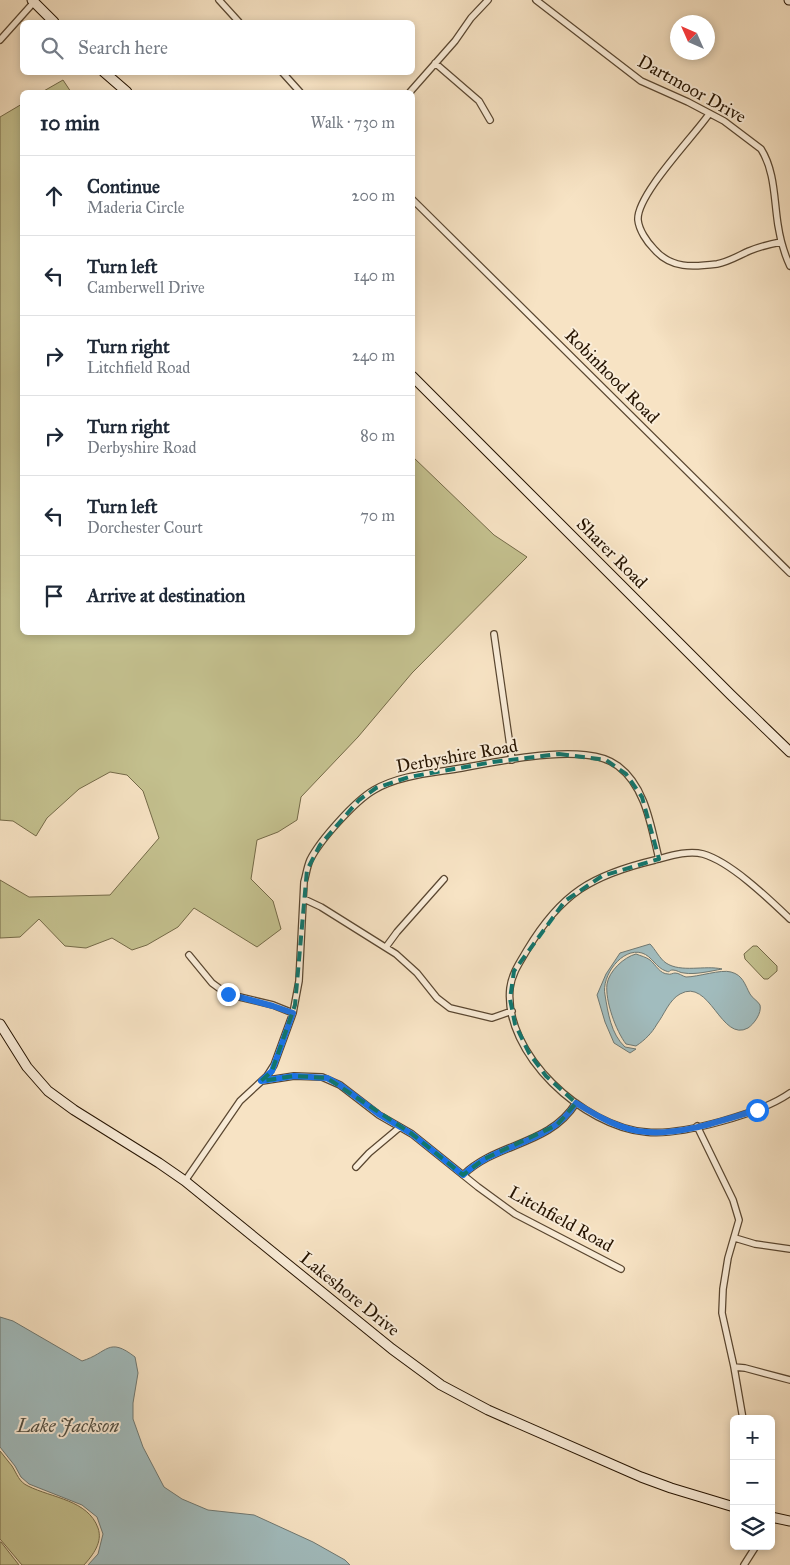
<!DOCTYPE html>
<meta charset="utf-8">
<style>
:root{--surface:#fff;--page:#f2f2f3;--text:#1f2937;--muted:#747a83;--line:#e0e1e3}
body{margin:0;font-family:"IM FELL Great Primer",serif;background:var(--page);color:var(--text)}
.controls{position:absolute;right:15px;bottom:15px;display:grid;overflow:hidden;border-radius:8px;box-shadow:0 2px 8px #0003}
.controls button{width:45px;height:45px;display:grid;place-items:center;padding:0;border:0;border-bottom:1px solid var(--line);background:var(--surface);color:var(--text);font:25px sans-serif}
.compass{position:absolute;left:670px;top:15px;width:45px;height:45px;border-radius:50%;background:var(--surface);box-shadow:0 2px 8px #0003;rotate:315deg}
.stop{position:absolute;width:15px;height:15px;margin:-11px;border:4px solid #1a73e8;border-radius:50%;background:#fff}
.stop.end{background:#1a73e8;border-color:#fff;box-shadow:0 1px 5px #0008}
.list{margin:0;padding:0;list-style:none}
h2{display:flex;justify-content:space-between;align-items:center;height:65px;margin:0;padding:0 20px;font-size:21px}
h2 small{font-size:16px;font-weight:400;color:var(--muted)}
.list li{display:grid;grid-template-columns:32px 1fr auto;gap:15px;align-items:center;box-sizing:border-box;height:80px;padding:0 20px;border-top:1px solid var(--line)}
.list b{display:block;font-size:19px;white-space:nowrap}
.list p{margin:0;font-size:16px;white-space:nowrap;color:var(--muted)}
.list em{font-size:16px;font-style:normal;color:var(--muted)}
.icon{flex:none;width:28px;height:28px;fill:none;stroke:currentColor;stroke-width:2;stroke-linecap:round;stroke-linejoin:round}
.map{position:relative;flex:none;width:790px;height:1565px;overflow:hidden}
.search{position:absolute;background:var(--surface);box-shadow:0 2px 8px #0003;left:20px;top:20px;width:395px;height:55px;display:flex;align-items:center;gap:12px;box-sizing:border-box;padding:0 18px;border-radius:8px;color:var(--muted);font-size:19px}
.panel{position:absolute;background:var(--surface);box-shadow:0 2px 8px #0003;left:20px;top:90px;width:395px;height:545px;border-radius:8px}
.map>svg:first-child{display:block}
.green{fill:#c4c18f;stroke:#746a48}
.water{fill:#a1bcbe;stroke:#6f7872}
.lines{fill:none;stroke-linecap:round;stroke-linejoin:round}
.street-casing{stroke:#5a4731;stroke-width:8}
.secondary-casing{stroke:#251300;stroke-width:11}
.street{stroke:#faedd9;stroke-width:5.5}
.secondary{stroke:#faedd9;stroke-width:9}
.route{stroke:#1a73e8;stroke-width:6}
.marked{fill:none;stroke:#0f766e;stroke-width:4;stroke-dasharray:10 6;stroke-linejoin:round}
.labels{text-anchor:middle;stroke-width:4;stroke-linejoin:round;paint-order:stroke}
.street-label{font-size:18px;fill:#251300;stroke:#faedd9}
.water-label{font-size:19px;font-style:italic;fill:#504e42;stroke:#faedd9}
</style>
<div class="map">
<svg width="790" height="1565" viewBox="0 0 790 1565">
<rect width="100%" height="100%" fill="#f7e3c4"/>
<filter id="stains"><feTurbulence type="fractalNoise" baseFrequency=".004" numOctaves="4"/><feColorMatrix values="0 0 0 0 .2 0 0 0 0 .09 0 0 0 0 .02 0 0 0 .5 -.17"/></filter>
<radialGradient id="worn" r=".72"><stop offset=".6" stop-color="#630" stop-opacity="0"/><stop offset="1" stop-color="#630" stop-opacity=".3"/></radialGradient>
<path class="green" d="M 63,80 L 71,92 L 42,92 Z
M 22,104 L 22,632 L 412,632 L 413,457 L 494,535 L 527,557 L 412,673 L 358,737 L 301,797 L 297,820 L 278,832 L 257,840 L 251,879 L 273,901 L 281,929 L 257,947 L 194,908 L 178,927 L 147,945 L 132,950 L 112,938 L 86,948 L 65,946 L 39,919 L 20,937 L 0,938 L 0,880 L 29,897 L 110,895 L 159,838 L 143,791 L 127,775 L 110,772 L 79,789 L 47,818 L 36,836 L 13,821 L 0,820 L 0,117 Z
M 753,946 L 757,946 L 777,966 L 777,971 L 768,979 L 764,979 L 745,959 L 744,954 Z
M 0,1451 C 4,1456 8,1461 12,1466 C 17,1474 19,1482 28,1486 C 52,1498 88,1500 98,1528 C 103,1542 93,1555 84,1565 L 22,1565 L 0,1539 Z
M 0,1542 L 1,1542 L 19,1565 L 0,1565 Z"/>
<path class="water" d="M 650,944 C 655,949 660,959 666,963 C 681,973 705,965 722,969 C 711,971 695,975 684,973 C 680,973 677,970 673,970 C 668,970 671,973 666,971 C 656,968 652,956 642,953 C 622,947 601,976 605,995 C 608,1013 611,1034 625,1047 L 636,1049 L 630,1053 L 614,1043 L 605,1022 L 597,995 L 606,974 L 620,953 Z
M 636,954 C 641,956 646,957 650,960 C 656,965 660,974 668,974 C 670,975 673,973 675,973 C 679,973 682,976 686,977 C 698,977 721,969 731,972 C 743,975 745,985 750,994 C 752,998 758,1001 760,1005 C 762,1013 754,1024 748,1028 C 721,1043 710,977 680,994 C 669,1000 664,1015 657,1024 C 652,1033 645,1040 636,1046 L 626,1044 C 616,1031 605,1001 607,984 C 609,971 624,957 636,954 Z
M 0,1317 L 13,1321 L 82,1361 C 108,1353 108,1336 135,1357 L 138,1373 L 133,1403 L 133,1419 L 143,1447 L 164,1487 L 182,1499 L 208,1510 L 254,1515 L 313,1542 L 345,1560 L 350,1565 L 88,1565 L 98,1554 L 103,1534 L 97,1517 L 82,1505 L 29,1484 L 21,1477 L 15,1466 L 0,1447 Z"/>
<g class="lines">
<defs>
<path id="street" d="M 219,0 L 239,22
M 536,0 L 641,81 L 688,102 L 724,121 L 761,149 C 775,171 774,200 778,225 C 780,239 784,253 790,266
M 0,40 L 34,2
M 435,63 L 479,101 L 490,120
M 282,72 L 300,92
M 410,92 L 455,41 L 471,18 L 488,0
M 709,114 C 695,135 636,195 638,220 C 639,230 647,242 654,249 C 671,269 693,267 717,264 C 728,262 738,256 749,251 C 759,247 770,244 781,242
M 412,199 L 790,573
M 494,634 L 512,760
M 304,899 L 321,907 L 396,954 L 417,973 L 437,998 L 450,1008 L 492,1018 L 512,1011
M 790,919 C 769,899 731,862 703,854 C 688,850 670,856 655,860 C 592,875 561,893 527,950 C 520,962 512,973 510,988 C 503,1054 584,1127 646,1132 C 681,1136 762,1113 790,1093
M 386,947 L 397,932 L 444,879
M 189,955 L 212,983 L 227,994 L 273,1005 L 293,1013
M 262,1081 L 294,1076 L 322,1077 L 340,1085 L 379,1115 L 412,1134 L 478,1187 L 515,1214 L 621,1269
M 697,1126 L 733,1200 L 739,1220 L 728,1258 L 723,1289 L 722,1313 L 734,1367 L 743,1419
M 356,1167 L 369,1153 L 400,1127
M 463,1175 C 497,1142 549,1146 576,1103
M 185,1181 L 240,1101 L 267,1076 L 274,1065 L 293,1013 L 299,981 L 304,882 C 306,875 307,867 310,860 C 320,840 355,801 374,790 C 399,775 433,773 462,768 C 500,761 549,751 586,755 C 597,756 610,760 618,766 C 646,787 651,827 659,859
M 735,1238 L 755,1244 L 790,1249
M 734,1367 L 745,1368 L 790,1380
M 744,1565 L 756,1546"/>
<path id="secondary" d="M 32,0 L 54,22
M 789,0 L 790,0
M 104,72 L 127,92
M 412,376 L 731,695 L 790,752
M 0,1024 L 27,1067 L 48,1091 L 74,1110 L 159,1163 L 185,1181 L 392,1349 L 441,1385 L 488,1410 L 641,1477 L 671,1488 L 734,1507
M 771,1517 L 790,1521"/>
</defs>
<use href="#street" class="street-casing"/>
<use href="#secondary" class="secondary-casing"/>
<use href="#street" class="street"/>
<use href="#secondary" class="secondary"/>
</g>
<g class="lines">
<path class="route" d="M 228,994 L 273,1006 L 293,1013 L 272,1071 L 261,1081 L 294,1076 L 327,1078 L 340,1085 L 380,1115 L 412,1134 L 463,1175 C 497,1142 549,1146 576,1103 C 597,1116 622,1131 647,1132 C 682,1135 723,1120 757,1110"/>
</g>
<path class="marked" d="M 559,754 L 606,760 L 626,774 L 642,797 L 659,859 L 602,876 L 565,901 L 514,971 L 510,999 L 515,1024 L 529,1053 L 546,1076 L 576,1103 L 557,1125 L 484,1159 L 463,1175 L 412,1134 L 327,1078 L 294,1076 L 261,1081 L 272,1071 L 295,1005 L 307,870 L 320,845 L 359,800 L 376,788 L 409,777 L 493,762 Z"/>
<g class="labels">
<g class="street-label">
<text transform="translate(692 89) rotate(29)" y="6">Dartmoor Drive</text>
<text transform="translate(612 376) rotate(45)" y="6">Robinhood Road</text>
<text transform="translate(612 553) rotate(45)" y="6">Sharer Road</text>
<text transform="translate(457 756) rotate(-10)" y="6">Derbyshire Road</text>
<text transform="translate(561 1219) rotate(29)" y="6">Litchfield Road</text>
<text transform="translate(350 1294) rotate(39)" y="6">Lakeshore Drive</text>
</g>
<g class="water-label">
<text x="68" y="1432">Lake Jackson</text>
</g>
</g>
<rect width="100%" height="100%" filter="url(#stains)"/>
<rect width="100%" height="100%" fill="url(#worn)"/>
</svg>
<div class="controls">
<button>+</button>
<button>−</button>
<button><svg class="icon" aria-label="layers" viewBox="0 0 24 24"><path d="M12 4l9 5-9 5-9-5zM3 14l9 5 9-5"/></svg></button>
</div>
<svg class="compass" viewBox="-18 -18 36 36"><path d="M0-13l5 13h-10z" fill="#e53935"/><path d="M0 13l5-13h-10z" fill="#747a83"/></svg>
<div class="stop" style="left:757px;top:1110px"></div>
<div class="stop end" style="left:228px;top:994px"></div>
<div class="search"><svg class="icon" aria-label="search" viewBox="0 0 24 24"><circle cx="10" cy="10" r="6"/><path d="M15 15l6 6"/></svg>Search here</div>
<section class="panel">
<h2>10 min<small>Walk · 730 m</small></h2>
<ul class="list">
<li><svg class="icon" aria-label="ahead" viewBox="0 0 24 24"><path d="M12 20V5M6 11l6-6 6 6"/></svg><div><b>Continue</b><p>Maderia Circle</p></div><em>200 m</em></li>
<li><svg class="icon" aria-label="left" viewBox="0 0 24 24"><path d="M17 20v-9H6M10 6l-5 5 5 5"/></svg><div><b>Turn left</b><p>Camberwell Drive</p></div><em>140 m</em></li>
<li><svg class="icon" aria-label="right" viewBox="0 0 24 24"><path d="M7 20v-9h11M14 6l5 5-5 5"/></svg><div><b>Turn right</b><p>Litchfield Road</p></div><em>240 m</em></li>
<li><svg class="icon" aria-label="right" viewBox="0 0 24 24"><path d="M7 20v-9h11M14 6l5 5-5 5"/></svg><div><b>Turn right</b><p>Derbyshire Road</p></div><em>80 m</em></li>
<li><svg class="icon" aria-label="left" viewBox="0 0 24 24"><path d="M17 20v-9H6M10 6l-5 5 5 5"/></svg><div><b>Turn left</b><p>Dorchester Court</p></div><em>70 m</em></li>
<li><svg class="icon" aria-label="arrive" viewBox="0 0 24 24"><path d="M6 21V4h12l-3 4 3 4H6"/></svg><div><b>Arrive at destination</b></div></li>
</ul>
</section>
</div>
